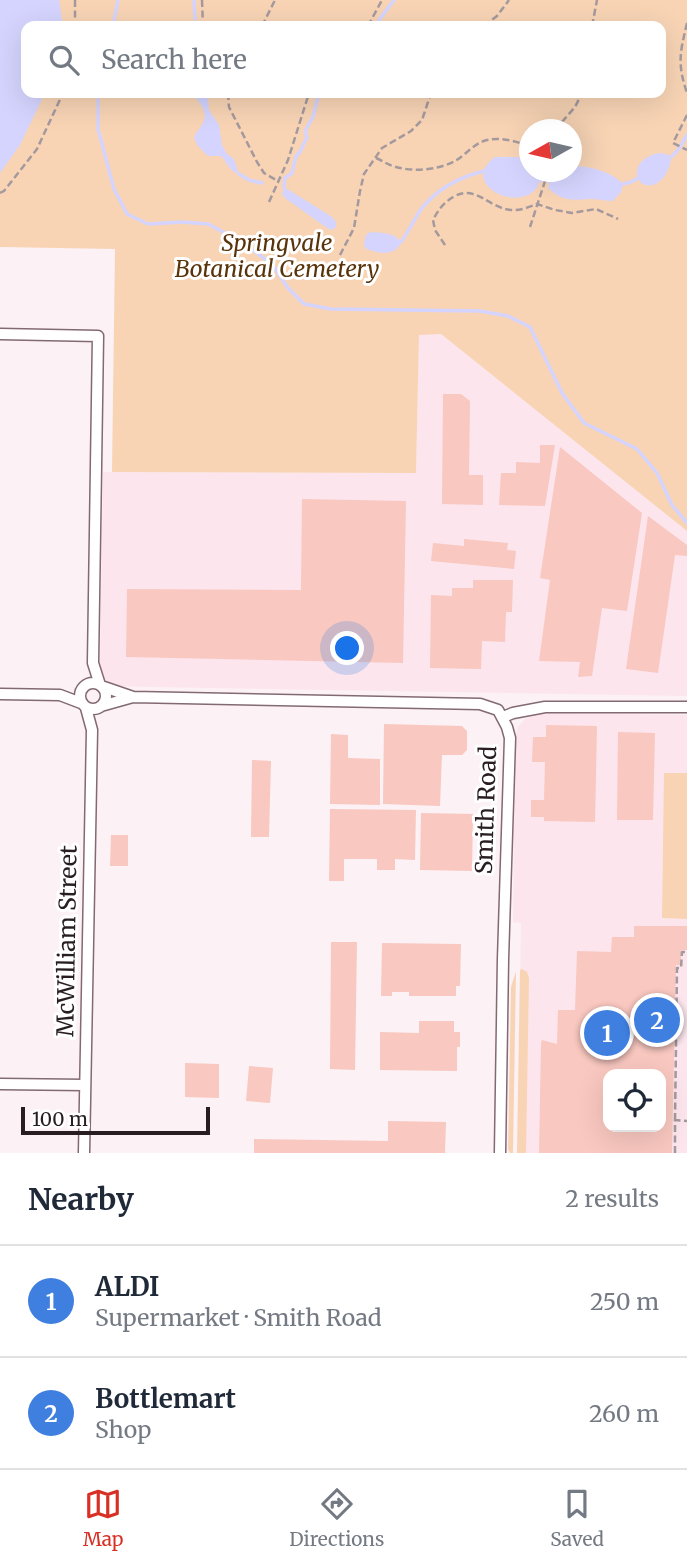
<!DOCTYPE html>
<meta charset="utf-8">
<style>
:root{--surface:#fff;--page:#f6f6f7;--text:#1f2937;--muted:#747a83;--line:#e0e1e3;--accent:#d93025}
body{margin:0;font-family:Merriweather,serif;background:var(--page);color:var(--text)}
.controls{position:absolute;right:21px;bottom:21px;display:grid;overflow:hidden;border-radius:14px;box-shadow:0 7px 28px #0002}
.controls button{width:63px;height:63px;display:grid;place-items:center;padding:0;border:0;border-bottom:2px solid var(--line);background:var(--surface);color:var(--text);font:35px sans-serif}
.compass{position:absolute;left:519px;top:119px;width:63px;height:63px;border-radius:50%;background:var(--surface);box-shadow:0 7px 28px #0002;rotate:262deg}
.scale{position:absolute;left:21px;bottom:18px;width:189px;box-sizing:border-box;padding-left:7px;border:4px solid #281e22;border-top:0;font-size:19px;line-height:24px;white-space:nowrap;color:#281e22;-webkit-text-stroke:5px #fff;paint-order:stroke}
.you{position:absolute;left:348px;top:649px;width:24px;height:24px;margin:-18px;border:5px solid #fff;border-radius:50%;background:#1a73e8;box-shadow:0 0 0 10px #1a73e833}
.badge{display:grid;place-items:center;width:46px;height:46px;border-radius:50%;background:var(--accent);color:#fff;font-size:23px;font-weight:700}
.pin{position:absolute;translate:-50% -50%;border:4px solid #fff;box-shadow:0 2px 7px #0006}
.list{margin:0;padding:0;list-style:none}
h2{display:flex;justify-content:space-between;align-items:center;height:91px;margin:0;padding:0 28px;font-size:30px}
h2 small{font-size:23px;font-weight:400;color:var(--muted)}
.list li{display:grid;grid-template-columns:46px 1fr auto;gap:21px;align-items:center;box-sizing:border-box;height:112px;padding:0 28px;border-top:2px solid var(--line)}
.list b{display:block;font-size:26px;white-space:nowrap}
.list p{margin:0;font-size:23px;white-space:nowrap;color:var(--muted)}
.list em{font-size:23px;font-style:normal;color:var(--muted)}
.icon{flex:none;width:38px;height:38px;fill:none;stroke:currentColor;stroke-width:2;stroke-linecap:round;stroke-linejoin:round}
.map{position:relative;flex:none;width:687px;height:1153px;overflow:hidden}
.search{position:absolute;background:var(--surface);box-shadow:0 7px 28px #0002;left:21px;right:21px;top:21px;height:77px;display:flex;align-items:center;gap:18px;box-sizing:border-box;padding:0 24px;border-radius:14px;color:var(--muted);font-size:26px}
.sheet{height:315px;background:var(--surface)}
nav{display:flex;justify-content:space-around;align-items:center;box-sizing:border-box;height:98px;border-top:2px solid var(--line);background:var(--surface);font-size:19px;color:var(--muted)}
nav a{display:grid;justify-items:center;gap:4px}
nav .on{color:var(--accent)}
.map>svg:first-child{display:block}
.built{fill:#fce5ed;fill-rule:evenodd}
.green{fill:#f8d4b5;fill-rule:evenodd}
.water{fill:#d4d4fe}
.lines{fill:none;stroke-linecap:round;stroke-linejoin:round}
.stream{stroke:#d4d4fe;stroke-width:3.5}
.building{fill:#f9c8c0;fill-rule:evenodd}
.street-casing{stroke:#826973;stroke-width:13}
.path{stroke:#a4999d;stroke-width:2.5;stroke-dasharray:7 3.5;stroke-linecap:butt}
.street{stroke:#fff;stroke-width:10}
.labels{text-anchor:middle;stroke-width:6;stroke-linejoin:round;paint-order:stroke}
.park-label{font-size:23px;font-style:italic;fill:#59330a;stroke:#fff}
.street-label{font-size:23px;fill:#281e22;stroke:#fff}
</style>
<div class="map">
<svg width="687" height="1153" viewBox="0 0 687 1153">
<rect width="100%" height="100%" fill="#fcf1f5"/>
<path class="built" d="M 419,334 L 441,334 L 687,531 L 687,696 L 153,687 L 115,686 L 105,681 L 101,673 L 100,666 L 103,472 L 416,473 Z
M 539,713 L 687,715 L 687,1153 L 518,1153 L 521,923 L 513,922 L 515,737 L 518,727 L 525,719 ZM 608,1074 L 661,1074 L 661,1127 L 608,1127 Z"/>
<path class="green" d="M 0,0 L 687,0 L 687,531 L 441,334 L 419,335 L 416,473 L 112,472 L 115,249 L 0,247 ZM 26,26 L 661,26 L 661,93 L 26,93 ZM 530,130 L 572,130 L 572,172 L 530,172 Z
M 664,773 L 687,773 L 687,919 L 662,918 Z
M 522,969 L 527,972 L 529,978 L 526,1153 L 517,1153 L 520,970 Z
M 516,971 L 513,1153 L 510,1153 L 508,1149 L 511,987 Z"/>
<path class="water" d="M 0,0 L 59,0 L 63,26 L 26,26 L 26,93 L 45,93 L 20,145 L 0,173 Z
M 191,93 L 204,93 L 208,98 L 209,110 L 219,125 L 222,145 L 227,154 L 234,159 L 239,174 C 229,172 228,163 221,156 L 208,156 L 198,146 L 194,138 C 196,132 200,129 203,123 C 209,111 198,101 191,93 Z
M 659,153 L 666,154 L 671,157 C 671,170 659,191 643,184 C 639,182 638,179 637,175 C 636,162 648,155 659,153 Z
M 495,157 L 518,157 L 529,164 L 530,172 L 540,172 L 542,174 C 540,180 539,185 536,189 C 515,213 459,182 495,157 Z
M 572,166 C 589,166 611,171 623,184 L 621,192 L 613,201 C 606,201 598,199 590,199 C 572,200 563,202 548,188 L 552,172 L 572,172 Z
M 284,187 L 332,217 L 336,222 L 336,227 L 332,230 L 327,228 L 285,198 L 282,194 Z
M 370,232 C 382,233 394,232 401,242 C 396,257 377,254 365,248 L 364,243 L 366,235 Z"/>
<g class="lines">
<path class="stream" d="M 194,0 L 195,19
M 113,26 L 118,0
M 380,26 L 379,20 L 394,0
M 98,93 L 98,129 L 114,189 L 127,214 L 148,224 L 182,222 L 208,224 L 240,241 L 272,264 L 288,288 L 304,304 L 331,309 L 480,311 L 508,316 L 530,327 L 562,393 L 584,423 L 637,449 L 657,473 L 672,505 L 687,523
M 671,157 L 678,150 L 687,135
M 239,174 L 249,180 L 262,183
M 540,180 L 550,181
M 623,184 L 631,182 L 638,178
M 284,187 L 285,178 L 292,173 L 296,156 L 300,152 L 307,137 L 305,131 L 313,117 L 319,93
M 401,242 C 409,231 414,219 422,208 C 438,188 460,177 484,171"/>
</g>
<path class="building" d="M 443,394 L 461,394 L 470,401 L 469,475 L 483,475 L 483,505 L 442,504 Z
M 540,445 L 555,445 L 545,506 L 499,505 L 501,473 L 516,473 L 516,462 L 540,463 Z
M 560,447 L 642,513 L 627,611 L 602,608 L 592,676 L 578,677 L 580,662 L 539,661 L 550,580 L 540,578 Z
M 302,499 L 406,501 L 403,663 L 126,657 L 127,589 L 301,590 Z
M 648,516 L 687,545 L 687,556 L 675,555 L 658,673 L 626,669 Z
M 464,539 L 508,543 L 507,550 L 516,551 L 514,569 L 431,561 L 433,543 L 464,546 Z
M 473,580 L 513,580 L 512,612 L 506,612 L 505,642 L 482,641 L 481,669 L 430,668 L 431,595 L 452,596 L 452,588 L 473,588 Z
M 384,724 L 462,726 L 467,731 L 467,750 L 462,755 L 442,755 L 440,806 L 383,804 Z
M 546,725 L 597,726 L 595,822 L 544,821 L 544,817 L 531,817 L 531,800 L 544,800 L 545,762 L 532,762 L 533,737 L 546,737 Z
M 618,732 L 655,733 L 653,820 L 617,820 Z
M 331,734 L 348,735 L 348,758 L 380,759 L 380,805 L 330,804 Z
M 252,760 L 271,761 L 269,837 L 251,837 Z
M 330,809 L 416,810 L 415,860 L 395,859 L 395,870 L 377,870 L 377,859 L 344,859 L 344,881 L 329,881 Z
M 421,813 L 473,814 L 472,871 L 420,870 Z
M 111,835 L 128,835 L 128,866 L 110,866 Z
M 634,926 L 687,926 L 687,950 L 681,950 L 681,965 L 676,965 L 672,1153 L 539,1153 L 541,1043 L 542,1040 L 557,1044 L 558,1010 L 575,1010 L 577,951 L 611,952 L 612,937 L 634,937 ZM 608,1074 L 661,1074 L 661,1127 L 608,1127 Z
M 331,942 L 357,942 L 355,1070 L 330,1069 Z
M 382,943 L 461,944 L 460,986 L 456,986 L 456,996 L 409,996 L 409,992 L 392,992 L 392,996 L 381,996 Z
M 419,1021 L 454,1021 L 454,1032 L 460,1032 L 460,1047 L 457,1047 L 457,1071 L 380,1070 L 380,1032 L 419,1033 Z
M 185,1063 L 219,1064 L 219,1098 L 185,1097 Z
M 249,1066 L 273,1068 L 270,1103 L 246,1101 Z
M 388,1121 L 446,1122 L 445,1153 L 254,1153 L 254,1139 L 388,1141 Z"/>
<g class="lines">
<defs>
<path id="street" d="M 0,334 L 98,336 L 93,663 L 100,685
M80 696a13 13 0 1 1 26 0a13 13 0 1 1-26 0Z
M 101,686 L 133,697
M 0,694 L 60,695 L 81,703
M 101,706 L 133,697 L 480,704 L 498,710 L 507,727 L 510,738 L 503,959 L 500,1153
M 503,717 L 513,713 L 545,707 L 687,707
M 0,1084 L 85,1085
M 84,1153 L 92,730 L 86,708"/>
</defs>
<use href="#street" class="street-casing"/>
<path class="path" d="M 75,0 L 75,26
M 202,0 L 203,26
M 687,23 C 680,53 677,63 687,93
M 262,26 L 275,0
M 368,26 L 382,0
M 484,26 L 497,16 L 509,0
M 592,26 L 597,0
M 228,93 L 229,107 L 257,162 L 264,173 L 278,181
M 687,115 L 673,143 L 687,150
M 555,130 L 575,107 L 582,93
M 376,158 C 383,161 388,165 396,167 C 414,172 438,170 455,161 C 466,155 474,143 487,140 C 501,137 517,141 530,147
M 0,193 L 4,191 L 37,149 L 63,93
M 269,202 L 288,160 L 309,93
M 530,227 L 548,172
M 445,245 L 435,230 L 433,220 C 438,210 444,202 455,196 C 476,185 489,208 511,210 C 520,211 529,207 537,204 L 555,210 L 572,213 L 596,209 L 618,219
M 340,255 L 354,228 L 360,191 L 364,174 L 382,148 L 411,131 L 422,120 L 431,93
M 675,1120 L 677,968 L 681,968 L 682,952 L 687,952
M 675,1153 L 675,1120 L 687,1121"/>
<use href="#street" class="street"/>
</g>
<g class="labels">
<g class="park-label">
<text x="277" y="251">Springvale<tspan x="277" dy="26">Botanical Cemetery</tspan></text>
</g>
<g class="street-label">
<text transform="translate(486 810) rotate(-88)" y="8">Smith Road</text>
<text transform="translate(67 941) rotate(-89)" y="8">McWilliam Street</text>
</g>
</g>
</svg>
<div class="controls">
<button><svg class="icon" aria-label="locate" viewBox="0 0 24 24"><circle cx="12" cy="12" r="6"/><path d="M12 2v4M12 18v4M2 12h4M18 12h4"/></svg></button>
</div>
<svg class="compass" viewBox="-18 -18 36 36"><path d="M0-13l5 13h-10z" fill="#e53935"/><path d="M0 13l5-13h-10z" fill="#747a83"/></svg>
<div class="scale">100 m</div>
<div class="you"></div>
<div class="pin badge" style="left:607px;top:1033px;background:#3f7fe0">1</div>
<div class="pin badge" style="left:657px;top:1020px;background:#3f7fe0">2</div>
<div class="search"><svg class="icon" aria-label="search" viewBox="0 0 24 24"><circle cx="10" cy="10" r="6"/><path d="M15 15l6 6"/></svg>Search here</div>
</div>
<section class="sheet">
<h2>Nearby<small>2 results</small></h2>
<ul class="list">
<li><span class="badge" style="background:#3f7fe0">1</span><div><b>ALDI</b><p>Supermarket · Smith Road</p></div><em>250 m</em></li>
<li><span class="badge" style="background:#3f7fe0">2</span><div><b>Bottlemart</b><p>Shop</p></div><em>260 m</em></li>
</ul>
</section>
<nav>
<a class="on"><svg class="icon" aria-label="map" viewBox="0 0 24 24"><path d="M3 6l6-2 6 2 6-2v14l-6 2-6-2-6 2zM9 4v14M15 6v14"/></svg>Map</a>
<a><svg class="icon" aria-label="directions" viewBox="0 0 24 24"><path d="M12 3l9 9-9 9-9-9zM9 14v-3h6M13 9l2 2-2 2"/></svg>Directions</a>
<a><svg class="icon" aria-label="saved" viewBox="0 0 24 24"><path d="M7 4h10v16l-5-4-5 4z"/></svg>Saved</a>
</nav>
